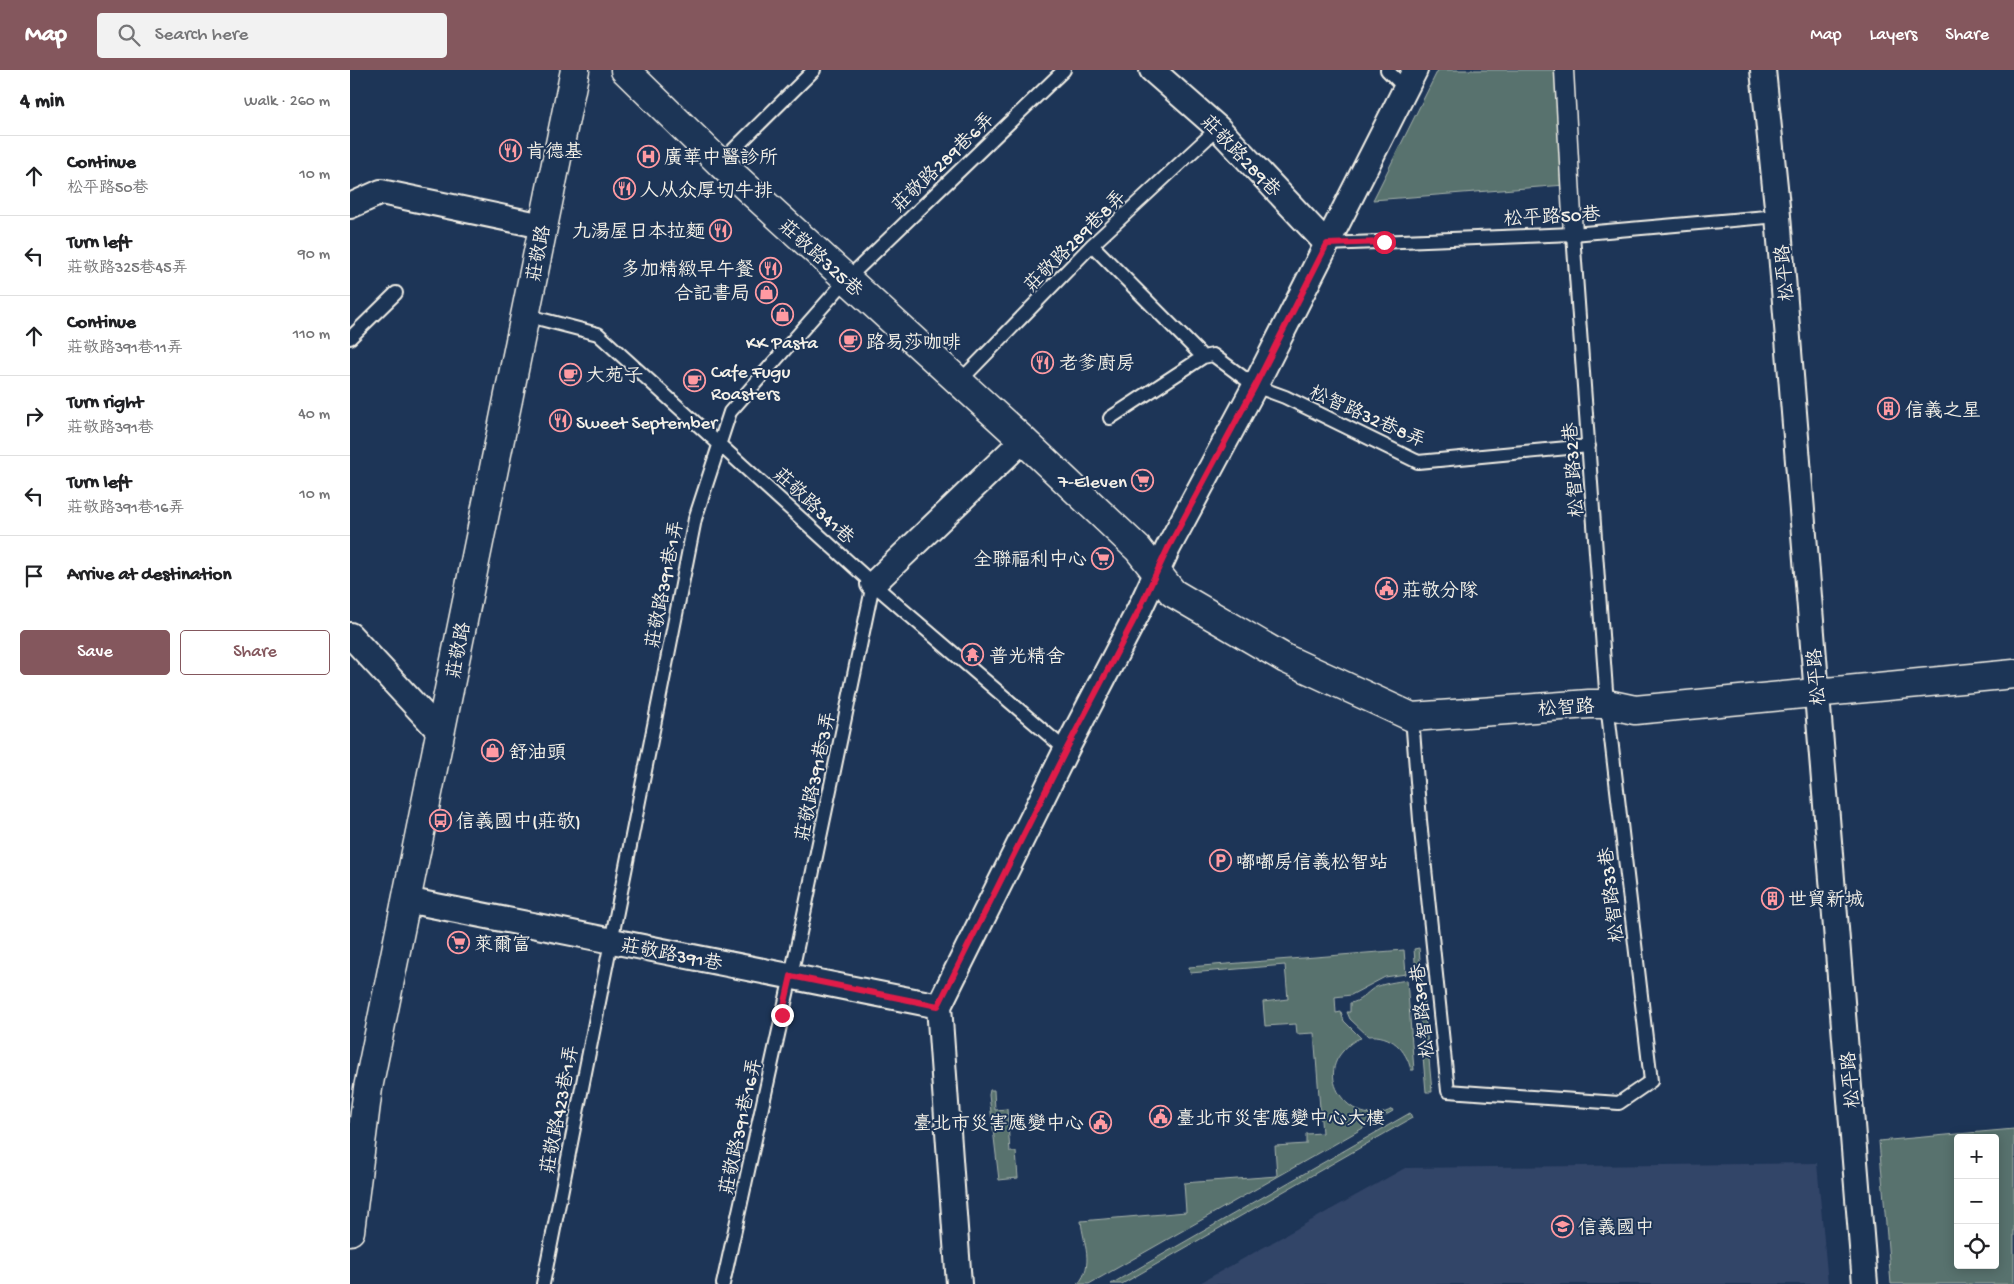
<!DOCTYPE html>
<meta charset="utf-8">
<style>
:root{--surface:#fff;--page:#f2f2f2;--text:#202124;--muted:#757577;--line:#e0e0e0;--accent:#84575d}
body{margin:0;font-family:"Gochi Hand","LXGW WenKai TC",sans-serif;background:var(--page);color:var(--text)}
.controls{position:absolute;right:15px;bottom:15px;display:grid;overflow:hidden;border-radius:5px;box-shadow:0 2px 12px #0003}
.controls button{width:45px;height:45px;display:grid;place-items:center;padding:0;border:0;border-bottom:1px solid var(--line);background:var(--surface);color:var(--text);font:25px sans-serif}
.stop{position:absolute;width:15px;height:15px;margin:-11px;border:4px solid #e11d48;border-radius:50%;background:#fff}
.stop.end{background:#e11d48;border-color:#fff;box-shadow:0 1px 5px #0008}
.list{margin:0;padding:0;list-style:none}
h2{display:flex;justify-content:space-between;align-items:center;height:65px;margin:0;padding:0 20px;font-size:21px}
h2 small{font-size:16px;font-weight:400;color:var(--muted)}
.list li{display:grid;grid-template-columns:32px 1fr auto;gap:15px;align-items:center;box-sizing:border-box;height:80px;padding:0 20px;border-top:1px solid var(--line)}
.list b{display:block;font-size:19px;white-space:nowrap}
.list p{margin:0;font-size:16px;white-space:nowrap;color:var(--muted)}
.list em{font-size:16px;font-style:normal;color:var(--muted)}
.actions{display:flex;gap:10px;padding:15px 20px}
.actions a{flex:1;padding:11px 0;border:1px solid var(--accent);border-radius:5px;text-align:center;font-size:18px;color:var(--accent)}
.actions .main{background:var(--accent);color:#fff}
.icon{flex:none;width:28px;height:28px;fill:none;stroke:currentColor;stroke-width:2;stroke-linecap:round;stroke-linejoin:round}
.map{position:relative;flex:none;width:1664px;height:1214px;overflow:hidden}
header{display:flex;align-items:center;gap:30px;box-sizing:border-box;height:70px;padding:0 25px;background:var(--accent);color:#fff}
header strong{font-size:24px}
nav{display:flex;gap:28px;margin-inline-start:auto;font-size:18px}
.search{width:350px;height:45px;background:var(--page);display:flex;align-items:center;gap:12px;box-sizing:border-box;padding:0 18px;border-radius:5px;color:var(--muted);font-size:19px}
main{display:flex}
aside{flex:1;background:var(--surface)}
.map>svg:first-child{display:block}
.built{fill:#324468}
.green{fill:#58726e;stroke:#a6b2ab;fill-rule:evenodd}
.lines{fill:none;stroke-linecap:round;stroke-linejoin:round}
.service-casing{stroke:#f4f1e8;stroke-width:16}
.pedestrian-casing{stroke:#f4f1e8;stroke-width:21}
.minor-casing{stroke:#f4f1e8;stroke-width:28}
.tertiary-casing{stroke:#f4f1e8;stroke-width:31}
.service{stroke:#1d3557;stroke-width:12}
.pedestrian{stroke:#1d3557;stroke-width:18}
.minor{stroke:#1d3557;stroke-width:24}
.tertiary{stroke:#1d3557;stroke-width:28}
.route{stroke:#e11d48;stroke-width:6}
.labels{text-anchor:middle;stroke-width:4;stroke-linejoin:round;paint-order:stroke}
.poi-label{font-size:19px;fill:#f4f1e8;stroke:#1d3557;text-anchor:start}
.street-label{font-size:19px;fill:#f4f1e8;stroke:#1d3557}
</style>
<header>
<strong>Map</strong>
<div class="search"><svg class="icon" aria-label="search" viewBox="0 0 24 24"><circle cx="10" cy="10" r="6"/><path d="M15 15l6 6"/></svg>Search here</div>
<nav><a>Map</a><a>Layers</a><a>Share</a></nav>
</header>
<main>
<aside>
<h2>4 min<small>Walk · 260 m</small></h2>
<ul class="list">
<li><svg class="icon" aria-label="ahead" viewBox="0 0 24 24"><path d="M12 20V5M6 11l6-6 6 6"/></svg><div><b>Continue</b><p>松平路50巷</p></div><em>10 m</em></li>
<li><svg class="icon" aria-label="left" viewBox="0 0 24 24"><path d="M17 20v-9H6M10 6l-5 5 5 5"/></svg><div><b>Turn left</b><p>莊敬路325巷45弄</p></div><em>90 m</em></li>
<li><svg class="icon" aria-label="ahead" viewBox="0 0 24 24"><path d="M12 20V5M6 11l6-6 6 6"/></svg><div><b>Continue</b><p>莊敬路391巷11弄</p></div><em>110 m</em></li>
<li><svg class="icon" aria-label="right" viewBox="0 0 24 24"><path d="M7 20v-9h11M14 6l5 5-5 5"/></svg><div><b>Turn right</b><p>莊敬路391巷</p></div><em>40 m</em></li>
<li><svg class="icon" aria-label="left" viewBox="0 0 24 24"><path d="M17 20v-9H6M10 6l-5 5 5 5"/></svg><div><b>Turn left</b><p>莊敬路391巷16弄</p></div><em>10 m</em></li>
<li><svg class="icon" aria-label="arrive" viewBox="0 0 24 24"><path d="M6 21V4h12l-3 4 3 4H6"/></svg><div><b>Arrive at destination</b></div></li>
</ul>
<div class="actions"><a class="main">Save</a><a>Share</a></div>
</aside>
<div class="map">
<svg width="1664" height="1214" viewBox="0 0 1664 1214">
<rect width="100%" height="100%" fill="#1d3557"/>
<filter id="ink" filterUnits="userSpaceOnUse"><feTurbulence type="fractalNoise" baseFrequency=".02" numOctaves="2"/><feDisplacementMap in="SourceGraphic" scale="10" xChannelSelector="R" yChannelSelector="G"/><feConvolveMatrix kernelMatrix="1 2 1 2 8 2 1 2 1" color-interpolation-filters="sRGB"/></filter>
<g filter="url(#ink)">
<path class="built" d="M 1467,1093 L 1478,1214 L 848,1214 L 1055,1098 Z"/>
<path class="green" d="M 1088,0 L 1207,0 L 1215,115 L 1023,130 Z
M 1069,878 L 1082,1022 L 1076,1022 L 1064,879 Z
M 1054,880 L 1056,904 L 1035,907 L 1001,925 L 985,927 L 986,943 L 991,942 L 994,951 L 1011,968 C 1004,970 998,975 993,981 C 964,1012 1007,1060 1042,1039 L 1043,1041 L 739,1214 L 728,1214 C 745,1194 733,1173 731,1151 L 836,1142 L 834,1113 L 927,1106 L 925,1076 L 956,1074 L 956,1064 L 972,1063 L 964,963 L 947,964 L 946,954 L 915,956 L 913,932 L 938,929 L 935,895 L 840,903 L 839,897 Z
M 1057,910 L 1064,1000 L 1061,1000 C 1056,979 1041,964 1018,966 L 1000,949 L 997,942 L 1000,942 L 1000,933 C 1010,932 1016,923 1024,918 C 1034,913 1046,912 1057,910 Z
M 640,1020 L 644,1020 L 645,1040 L 657,1039 L 660,1082 L 666,1082 L 668,1108 L 649,1110 L 639,1025 Z
M 1060,1043 L 1062,1048 L 772,1214 L 761,1214 Z
M 1664,1059 L 1664,1214 L 1541,1214 L 1529,1071 ZM 1608,1068 L 1645,1068 L 1645,1195 L 1608,1195 Z"/>
<g class="lines">
<defs>
<path id="service" d="M 1037,0 L 1055,18
M 370,93 L 464,0
M 977,174 L 1223,164 L 1428,146
M 742,175 L 853,287 L 760,348
M 175,245 L 248,264 L 523,514 L 716,680
M 0,268 L 46,223
M 853,287 L 863,285 L 905,316 L 935,327 L 1068,392 L 1239,376
M 609,312 L 742,175 L 868,58
M 1062,647 L 1070,750 L 1098,1021 L 1269,1033 L 1301,1011 L 1257,634 L 1223,164
M 193,1214 L 345,449 L 380,342 L 497,209 L 714,0
M 373,1214 L 441,906 L 523,514"/>
<path id="pedestrian" d="M 1214,0 L 1223,164"/>
<path id="minor" d="M 802,0 L 868,58 L 977,174
M 1413,0 L 1428,146 L 1515,1214
M 0,136 L 31,122 L 193,156
M 523,514 L 673,370
M 0,565 L 90,662
M 56,830 L 589,936
M 589,936 L 716,680 L 789,540 L 818,478 L 905,316 L 1065,0
M 589,936 L 609,1214"/>
<path id="tertiary" d="M 275,0 L 370,93 L 673,370 L 788,479 L 823,523 L 936,589 L 1062,647 L 1239,634 L 1257,634 L 1285,640 L 1664,604
M 0,1161 L 18,1018 L 225,0"/>
</defs>
<use href="#service" class="service-casing"/>
<use href="#pedestrian" class="pedestrian-casing"/>
<use href="#minor" class="minor-casing"/>
<use href="#tertiary" class="tertiary-casing"/>
<use href="#service" class="service"/>
<use href="#pedestrian" class="pedestrian"/>
<use href="#minor" class="minor"/>
<use href="#tertiary" class="tertiary"/>
</g>
</g>
<g class="lines" filter="url(#ink)">
<path class="route" d="M 432,945 L 441,906 L 588,936 L 716,680 L 789,540 L 818,478 L 905,316 L 977,174 L 1034,172"/>
</g>
<defs>
<symbol id="restaurant-ring" viewBox="-11 -11 22 22"><circle r="9.5" fill="#1d3557" stroke="#ff9aa2" stroke-width="1.5"/><path d="M-5-6h1v4h1v-4h1v4h1v-4h1v5L-1.5 .5V6h-2V.5L-5-1ZM5-6V6H3V1.5H1.5Q1.5-4 5-6Z" fill="#ff9aa2"/></symbol>
<symbol id="hospital-ring" viewBox="-11 -11 22 22"><circle r="9.5" fill="#1d3557" stroke="#ff9aa2" stroke-width="1.5"/><path d="M-5-5h3v3.5h4V-5h3V5h-3V1.5h-4V5h-3Z" fill="#ff9aa2"/></symbol>
<symbol id="shop-ring" viewBox="-11 -11 22 22"><circle r="9.5" fill="#1d3557" stroke="#ff9aa2" stroke-width="1.5"/><path d="M-5-2.5h2.3a2.7 3.5 0 0 1 5.4 0H5L5.5 6h-11ZM-1.5-2.5h3a1.5 2.3 0 0 0-3 0Z" fill="#ff9aa2"/></symbol>
<symbol id="cafe-ring" viewBox="-11 -11 22 22"><circle r="9.5" fill="#1d3557" stroke="#ff9aa2" stroke-width="1.5"/><path d="M-5.5-4.5H6V0H3Q3 3.5 0 3.5H-2.5Q-5.5 3.5-5.5 0ZM3-3.2v2h1.7v-2ZM-6 4.5H4V6H-6Z" fill="#ff9aa2"/></symbol>
<symbol id="building-ring" viewBox="-11 -11 22 22"><circle r="9.5" fill="#1d3557" stroke="#ff9aa2" stroke-width="1.5"/><path d="M-4-6H4V6H1V3H-1V6H-4ZM-2.5-4.3h1.7v1.8h-1.7ZM.8-4.3h1.7v1.8H.8ZM-2.5-1h1.7V.8h-1.7ZM.8-1h1.7V.8H.8Z" fill="#ff9aa2"/></symbol>
<symbol id="supermarket-ring" viewBox="-11 -11 22 22"><circle r="9.5" fill="#1d3557" stroke="#ff9aa2" stroke-width="1.5"/><path d="M-6-5.5h2.5l.6 2H6L4.5 2H-2.5L-4.4-4H-6ZM-1.5 3.2a1.3 1.3 0 1 0 .1 0ZM3 3.2a1.3 1.3 0 1 0 .1 0Z" fill="#ff9aa2"/></symbol>
<symbol id="civic-ring" viewBox="-11 -11 22 22"><circle r="9.5" fill="#1d3557" stroke="#ff9aa2" stroke-width="1.5"/><path d="M-.6-6.5H3V-4.5H.6V-3L4-1V1h2V6H-6V1h2V-1L-.6-3ZM-1.2 2.5V6h2.4V2.5Z" fill="#ff9aa2"/></symbol>
<symbol id="temple-ring" viewBox="-11 -11 22 22"><circle r="9.5" fill="#1d3557" stroke="#ff9aa2" stroke-width="1.5"/><path d="M0-6L5-2H3V0L6.5 2.5H4V6H1.5V3h-3V6H-4V2.5H-6.5L-3 0V-2H-5Z" fill="#ff9aa2"/></symbol>
<symbol id="bus-ring" viewBox="-11 -11 22 22"><circle r="9.5" fill="#1d3557" stroke="#ff9aa2" stroke-width="1.5"/><path d="M-5-6H5V4H4V6H2V4H-2V6H-4V4H-5ZM-3.5-4V0h7V-4ZM-3.5 1.2v1.5H-2V1.2ZM2 1.2v1.5H3.5V1.2Z" fill="#ff9aa2"/></symbol>
<symbol id="parking-ring" viewBox="-11 -11 22 22"><circle r="9.5" fill="#1d3557" stroke="#ff9aa2" stroke-width="1.5"/><path d="M-3.5-5.5H1a3.5 3.5 0 0 1 0 7H-1V5.5H-3.5ZM-1-3.4V-.6H.8a1.4 1.4 0 0 0 0-2.8Z" fill="#ff9aa2"/></symbol>
<symbol id="school-ring" viewBox="-11 -11 22 22"><circle r="9.5" fill="#1d3557" stroke="#ff9aa2" stroke-width="1.5"/><path d="M0-5L7-2L0 1L-7-2ZM-4 1L0 2.5L4 1V4Q0 6-4 4Z" fill="#ff9aa2"/></symbol>
</defs>
<g fill-rule="evenodd">
<use href="#restaurant-ring" x="148" y="68" width="25" height="25"/>
<use href="#hospital-ring" x="286" y="74" width="25" height="25"/>
<use href="#restaurant-ring" x="262" y="106" width="25" height="25"/>
<use href="#restaurant-ring" x="358" y="148" width="25" height="25"/>
<use href="#restaurant-ring" x="408" y="186" width="25" height="25"/>
<use href="#shop-ring" x="404" y="210" width="25" height="25"/>
<use href="#shop-ring" x="420" y="232" width="25" height="25"/>
<use href="#cafe-ring" x="488" y="258" width="25" height="25"/>
<use href="#restaurant-ring" x="680" y="280" width="25" height="25"/>
<use href="#cafe-ring" x="208" y="292" width="25" height="25"/>
<use href="#cafe-ring" x="332" y="298" width="25" height="25"/>
<use href="#building-ring" x="1526" y="326" width="25" height="25"/>
<use href="#restaurant-ring" x="198" y="338" width="25" height="25"/>
<use href="#supermarket-ring" x="780" y="398" width="25" height="25"/>
<use href="#supermarket-ring" x="740" y="476" width="25" height="25"/>
<use href="#civic-ring" x="1024" y="506" width="25" height="25"/>
<use href="#temple-ring" x="610" y="572" width="25" height="25"/>
<use href="#shop-ring" x="130" y="668" width="25" height="25"/>
<use href="#bus-ring" x="78" y="738" width="25" height="25"/>
<use href="#parking-ring" x="858" y="778" width="25" height="25"/>
<use href="#building-ring" x="1410" y="816" width="25" height="25"/>
<use href="#supermarket-ring" x="96" y="860" width="25" height="25"/>
<use href="#civic-ring" x="798" y="1034" width="25" height="25"/>
<use href="#civic-ring" x="738" y="1040" width="25" height="25"/>
<use href="#school-ring" x="1200" y="1144" width="25" height="25"/>
</g>
<g class="labels">
<g class="poi-label">
<text x="176" y="87">肯德基</text>
<text x="314" y="93">廣華中醫診所</text>
<text x="290" y="126">人从众厚切牛排</text>
<text x="355" y="167" text-anchor="end">九湯屋日本拉麵</text>
<text x="404" y="205" text-anchor="end">多加精緻早午餐</text>
<text x="400" y="229" text-anchor="end">合記書局</text>
<text x="432" y="278" text-anchor="middle">KK Pasta</text>
<text x="516" y="278">路易莎咖啡</text>
<text x="709" y="299">老爹廚房</text>
<text x="361" y="307">Cafe Fugu<tspan x="361" dy="22">Roasters</tspan></text>
<text x="236" y="311">大苑子</text>
<text x="1555" y="346">信義之星</text>
<text x="226" y="358">Sweet September</text>
<text x="777" y="417" text-anchor="end">7-Eleven</text>
<text x="737" y="495" text-anchor="end">全聯福利中心</text>
<text x="1052" y="526">莊敬分隊</text>
<text x="639" y="592">普光精舍</text>
<text x="159" y="688">舒油頭</text>
<text x="106" y="757">信義國中(莊敬)</text>
<text x="886" y="798">嘟嘟房信義松智站</text>
<text x="1438" y="835">世貿新城</text>
<text x="124" y="880">萊爾富</text>
<text x="826" y="1054">臺北市災害應變中心大樓</text>
<text x="734" y="1059" text-anchor="end">臺北市災害應變中心</text>
<text x="1228" y="1163">信義國中</text>
</g>
<g class="street-label">
<text transform="translate(892 85) rotate(46)" y="7">莊敬路289巷</text>
<text transform="translate(592 91) rotate(-44)" y="7">莊敬路289巷6弄</text>
<text transform="translate(1202 145) rotate(-3)" y="7">松平路50巷</text>
<text transform="translate(724 170) rotate(-45)" y="7">莊敬路289巷8弄</text>
<text transform="translate(187 183) rotate(-79)" y="7">莊敬路</text>
<text transform="translate(472 187) rotate(42)" y="7">莊敬路325巷</text>
<text transform="translate(1433 203) rotate(-95)" y="7">松平路</text>
<text transform="translate(1018 345) rotate(24)" y="7">松智路32巷8弄</text>
<text transform="translate(1222 400) rotate(-94)" y="7">松智路32巷</text>
<text transform="translate(465 435) rotate(43)" y="7">莊敬路341巷</text>
<text transform="translate(313 514) rotate(-79)" y="7">莊敬路391巷1弄</text>
<text transform="translate(107 580) rotate(-79)" y="7">莊敬路</text>
<text transform="translate(1465 607) rotate(-94)" y="7">松平路</text>
<text transform="translate(1216 636) rotate(-3)" y="7">松智路</text>
<text transform="translate(464 706) rotate(-78)" y="7">莊敬路391巷3弄</text>
<text transform="translate(1260 825) rotate(-97)" y="7">松智路33巷</text>
<text transform="translate(322 883) rotate(11)" y="7">莊敬路391巷</text>
<text transform="translate(1071 941) rotate(-96)" y="7">松智路39巷</text>
<text transform="translate(1499 1010) rotate(-95)" y="7">松平路</text>
<text transform="translate(208 1039) rotate(-79)" y="7">莊敬路423巷1弄</text>
<text transform="translate(389 1056) rotate(-78)" y="7">莊敬路391巷16弄</text>
</g>
</g>
</svg>
<div class="controls">
<button>+</button>
<button>−</button>
<button><svg class="icon" aria-label="locate" viewBox="0 0 24 24"><circle cx="12" cy="12" r="6"/><path d="M12 2v4M12 18v4M2 12h4M18 12h4"/></svg></button>
</div>
<div class="stop" style="left:1034px;top:172px"></div>
<div class="stop end" style="left:432px;top:945px"></div>
</div>
</main>
